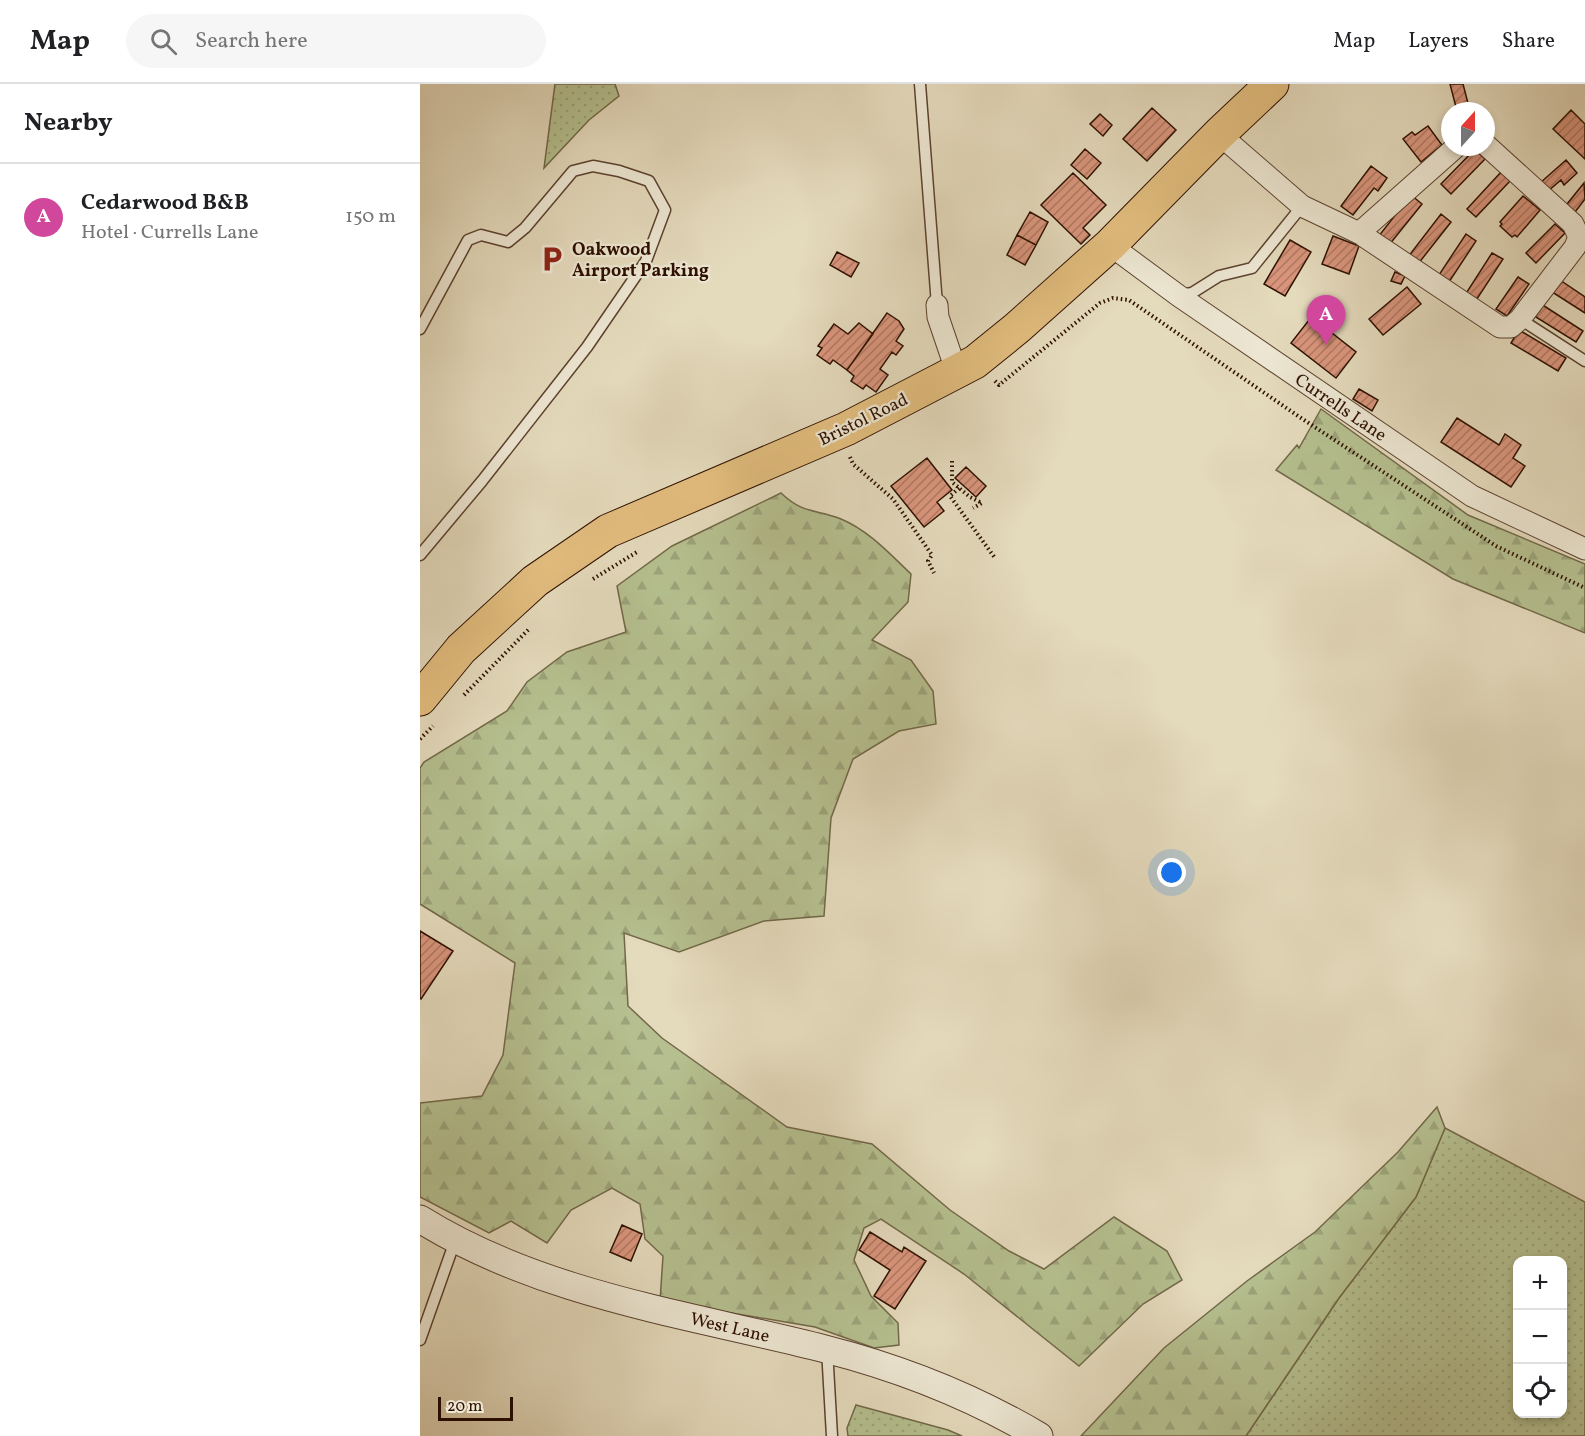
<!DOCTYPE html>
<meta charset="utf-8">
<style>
:root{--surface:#fff;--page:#f6f6f6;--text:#202124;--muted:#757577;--line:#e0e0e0;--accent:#8f2418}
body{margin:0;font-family:Vollkorn,serif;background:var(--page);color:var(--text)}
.controls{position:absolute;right:18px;bottom:18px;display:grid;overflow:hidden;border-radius:12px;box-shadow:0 3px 9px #0003}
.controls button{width:54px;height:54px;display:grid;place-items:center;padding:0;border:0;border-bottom:2px solid var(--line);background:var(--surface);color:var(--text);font:30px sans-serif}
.compass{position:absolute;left:1021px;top:18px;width:54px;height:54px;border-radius:50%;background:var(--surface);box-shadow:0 3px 9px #0003;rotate:21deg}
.scale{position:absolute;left:18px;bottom:15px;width:75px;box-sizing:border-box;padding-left:6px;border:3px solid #2e1000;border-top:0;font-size:16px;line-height:21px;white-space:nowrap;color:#2e1000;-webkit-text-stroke:4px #ede7d3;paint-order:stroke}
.you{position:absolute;left:752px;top:789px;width:21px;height:21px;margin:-15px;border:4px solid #fff;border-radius:50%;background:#1a73e8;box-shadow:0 0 0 9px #1a73e833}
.badge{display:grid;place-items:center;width:39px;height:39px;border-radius:50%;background:var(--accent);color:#fff;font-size:20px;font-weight:700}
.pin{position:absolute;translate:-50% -50px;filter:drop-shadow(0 2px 3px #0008)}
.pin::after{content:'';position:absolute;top:32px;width:21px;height:18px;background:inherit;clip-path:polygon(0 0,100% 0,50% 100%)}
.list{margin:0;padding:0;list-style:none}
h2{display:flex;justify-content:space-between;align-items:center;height:78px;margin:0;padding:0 24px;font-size:26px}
h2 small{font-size:20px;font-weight:400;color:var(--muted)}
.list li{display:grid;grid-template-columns:39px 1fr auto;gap:18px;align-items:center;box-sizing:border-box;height:108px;padding:0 24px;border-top:2px solid var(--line)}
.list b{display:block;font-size:22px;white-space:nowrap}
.list p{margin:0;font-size:20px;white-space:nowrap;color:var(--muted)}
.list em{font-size:20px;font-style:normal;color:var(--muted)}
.icon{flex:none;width:33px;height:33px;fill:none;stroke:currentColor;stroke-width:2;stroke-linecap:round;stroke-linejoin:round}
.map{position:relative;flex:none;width:1165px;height:1352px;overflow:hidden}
header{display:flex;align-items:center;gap:36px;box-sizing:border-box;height:84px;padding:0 30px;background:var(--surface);border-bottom:2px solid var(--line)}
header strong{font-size:28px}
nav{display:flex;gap:33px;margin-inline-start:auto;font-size:21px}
.search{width:420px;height:54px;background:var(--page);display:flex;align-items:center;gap:15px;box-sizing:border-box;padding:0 21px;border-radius:33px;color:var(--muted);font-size:22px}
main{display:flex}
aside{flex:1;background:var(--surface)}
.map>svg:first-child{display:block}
.grass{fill:url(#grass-dots);stroke:#726848;stroke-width:1.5;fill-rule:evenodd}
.forest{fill:url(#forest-firs);stroke:#726848;stroke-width:1.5}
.building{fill:url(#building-hatch);stroke:#2e1000;stroke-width:1.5}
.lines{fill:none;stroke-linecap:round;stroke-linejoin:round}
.service-casing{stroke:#5c422f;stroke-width:13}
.minor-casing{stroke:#5c422f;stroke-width:23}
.tertiary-casing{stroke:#5c422f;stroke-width:29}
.trunk-casing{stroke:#2e1000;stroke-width:35}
.path{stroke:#2e1000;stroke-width:4;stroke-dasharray:1.5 3;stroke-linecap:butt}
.service{stroke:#ede7d3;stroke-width:10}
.minor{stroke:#ede7d3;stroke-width:21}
.tertiary{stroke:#ede7d3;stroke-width:27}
.trunk{stroke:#e2bd7e;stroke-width:33}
.labels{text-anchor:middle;stroke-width:4.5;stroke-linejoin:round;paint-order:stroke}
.poi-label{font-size:18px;font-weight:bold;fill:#2e1000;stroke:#ede7d3;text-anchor:start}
.street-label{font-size:18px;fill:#2e1000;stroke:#ede7d3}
</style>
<header>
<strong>Map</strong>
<div class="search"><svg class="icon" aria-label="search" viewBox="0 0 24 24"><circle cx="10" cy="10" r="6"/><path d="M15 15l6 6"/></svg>Search here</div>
<nav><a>Map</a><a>Layers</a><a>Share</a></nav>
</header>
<main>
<aside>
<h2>Nearby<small></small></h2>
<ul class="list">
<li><span class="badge" style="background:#d1479c">A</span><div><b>Cedarwood B&amp;B</b><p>Hotel · Currells Lane</p></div><em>150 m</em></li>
</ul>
</aside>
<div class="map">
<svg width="1165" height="1352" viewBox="0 0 1165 1352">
<defs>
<pattern id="grass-dots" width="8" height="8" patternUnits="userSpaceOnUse" patternTransform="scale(1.5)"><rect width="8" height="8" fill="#b5bf8f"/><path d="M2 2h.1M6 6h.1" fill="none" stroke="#9ca37a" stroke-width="1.8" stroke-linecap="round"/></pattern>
<pattern id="forest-firs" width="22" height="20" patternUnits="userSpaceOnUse" patternTransform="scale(1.5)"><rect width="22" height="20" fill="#b5bf8f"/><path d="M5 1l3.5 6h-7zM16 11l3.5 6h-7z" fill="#9ca37a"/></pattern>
<pattern id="building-hatch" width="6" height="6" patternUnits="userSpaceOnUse" patternTransform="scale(1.5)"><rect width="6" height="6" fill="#d9957c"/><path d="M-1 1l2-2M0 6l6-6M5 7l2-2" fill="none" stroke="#b07863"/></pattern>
</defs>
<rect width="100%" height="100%" fill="#e4dabc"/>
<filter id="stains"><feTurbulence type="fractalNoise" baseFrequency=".00333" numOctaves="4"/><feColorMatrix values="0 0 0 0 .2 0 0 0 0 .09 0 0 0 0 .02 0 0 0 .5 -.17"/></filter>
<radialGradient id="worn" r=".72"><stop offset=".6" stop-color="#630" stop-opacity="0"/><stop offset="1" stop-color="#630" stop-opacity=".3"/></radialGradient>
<path class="grass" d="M 135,0 L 195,0 L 199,12 L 169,36 L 124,84 Z
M 1025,1044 L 1165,1118 L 1165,1352 L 826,1352 L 919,1214 L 996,1113 ZM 1098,1176 L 1142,1176 L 1142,1330 L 1098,1330 Z
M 436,1321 L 528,1346 L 542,1352 L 428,1352 L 427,1344 Z"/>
<path class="forest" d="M 901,325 L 1048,431 L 1165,480 L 1165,549 L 1033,495 L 856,386 L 877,361 L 879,364 Z
M 361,409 C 383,430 395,425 421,435 C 448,446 470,470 491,490 L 488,518 L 452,556 L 491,576 L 513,607 L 516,640 L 479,647 L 433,675 L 411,734 L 404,832 L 344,837 L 259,868 L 204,849 L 208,922 L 242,954 L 367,1043 L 452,1060 L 530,1126 L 589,1167 L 624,1185 L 694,1133 L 747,1167 L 762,1196 L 723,1220 L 659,1282 L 544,1190 L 461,1135 L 444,1144 L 434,1176 L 451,1212 L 478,1239 L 479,1261 L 454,1264 L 395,1243 L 240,1217 L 243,1172 L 225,1155 L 220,1120 L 192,1104 L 151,1126 L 127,1159 L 91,1137 L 69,1149 L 0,1113 L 0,1019 L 62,1012 L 83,971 L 95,879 L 0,820 L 0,684 L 4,678 L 87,627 L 107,598 L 147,568 L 206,548 L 197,502 L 252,462 Z
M 1017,1023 L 1025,1044 L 996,1113 L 919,1214 L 826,1352 L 661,1352 L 744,1264 L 827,1197 L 895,1148 L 978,1068 Z"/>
<path class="building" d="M 1030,0 L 1043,0 L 1050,27 L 1037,27 Z
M 732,24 L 756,46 L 727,77 L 703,55 Z
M 1151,26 L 1165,40 L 1165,75 L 1133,45 Z
M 680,30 L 692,41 L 683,52 L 670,40 Z
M 1008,42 L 1022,61 L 1001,78 L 983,55 L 992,48 L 995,51 Z
M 665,65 L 681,79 L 667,95 L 651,81 Z
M 1055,65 L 1065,75 L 1031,110 L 1021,100 Z
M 1146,76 L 1157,89 L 1144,101 L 1141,96 L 1127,108 L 1120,99 Z
M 951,82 L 967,94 L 958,107 L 954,104 L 933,131 L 921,122 Z
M 1081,88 L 1090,97 L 1056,133 L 1047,125 Z
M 653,89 L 686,121 L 663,144 L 670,151 L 661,160 L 621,121 Z
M 1164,99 L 1165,115 L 1152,132 L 1143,125 Z
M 991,111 L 1002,120 L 969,161 L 958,153 Z
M 1103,112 L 1120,126 L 1097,153 L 1095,151 L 1092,153 L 1080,142 L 1082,140 L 1080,138 Z
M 610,128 L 628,138 L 616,161 L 597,151 Z
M 1021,130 L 1031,138 L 998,180 L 988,173 Z
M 1135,140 L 1145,149 L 1116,179 L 1106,169 Z
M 1046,150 L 1056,157 L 1027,201 L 1017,194 Z
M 597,151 L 616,161 L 605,181 L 587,171 Z
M 913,152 L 939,162 L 929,190 L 902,180 Z
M 870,156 L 891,168 L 865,212 L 844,200 Z
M 417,168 L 439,179 L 431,193 L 410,181 Z
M 1072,169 L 1083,175 L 1055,218 L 1045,211 Z
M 975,188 L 985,192 L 981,200 L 971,197 Z
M 1098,193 L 1109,200 L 1087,232 L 1076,225 Z
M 1137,194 L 1165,213 L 1165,229 L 1129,206 Z
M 987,203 L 1001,220 L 963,251 L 949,235 Z
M 1118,218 L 1163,247 L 1156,258 L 1111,230 Z
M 467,229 L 479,237 L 484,245 L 476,257 L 483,262 L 476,271 L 472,268 L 460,285 L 468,291 L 456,308 L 446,301 L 443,305 L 431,297 L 434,292 L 427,286 Z
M 901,235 L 910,242 L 907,245 L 936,268 L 916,294 L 871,259 L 889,236 L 896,242 Z
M 439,239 L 453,250 L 427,286 L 413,276 L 410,280 L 397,271 L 402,264 L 398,262 L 414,240 L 428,250 Z
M 1099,246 L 1146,274 L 1138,287 L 1091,259 Z
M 939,305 L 958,316 L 952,327 L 933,315 Z
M 1037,334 L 1079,361 L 1085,350 L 1101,361 L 1093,374 L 1105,382 L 1091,403 L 1021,358 Z
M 507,374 L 532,406 L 517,418 L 524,427 L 504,443 L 471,402 Z
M 546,383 L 566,402 L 556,413 L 535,394 Z
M 0,847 L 33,867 L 1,915 L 0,914 Z
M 202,1141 L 222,1150 L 211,1177 L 190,1168 Z
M 450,1148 L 482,1168 L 484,1163 L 506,1177 L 475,1225 L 454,1212 L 470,1186 L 439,1166 Z"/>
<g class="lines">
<defs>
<path id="service" d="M 500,0 L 517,221
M 759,211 L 772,209 L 799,192 L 832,184 L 882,122
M 1100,235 L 1165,277
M 0,245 L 48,156 L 61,151 L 88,158 L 105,144 L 153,87 L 173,82 L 199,87 L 229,97 L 245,126 L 226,177 L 167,263 L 62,397 L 0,471
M 0,1256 L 35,1157
M 407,1265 L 412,1352"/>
<path id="minor" d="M 799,50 L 882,122 L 939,149 L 1080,243 L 1091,243 L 1100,235 L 1155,163 L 1159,153 L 1153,140 L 1066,61
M 939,149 L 1036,63
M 690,161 L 759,212 L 1052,412 L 1165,465
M 517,221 L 518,233 L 537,289"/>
<path id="tertiary" d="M 0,1135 C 122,1211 268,1230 405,1265 C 480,1284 553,1313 619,1352"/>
<path id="trunk" d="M 0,615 L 41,565 L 115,497 L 188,447 L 426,345 L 555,278 L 597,244 L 690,161 L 799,50 L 852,0"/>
</defs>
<use href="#service" class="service-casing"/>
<use href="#minor" class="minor-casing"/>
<use href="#tertiary" class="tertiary-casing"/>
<use href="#trunk" class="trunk-casing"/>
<path class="path" d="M 575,297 L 579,301 L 680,219 L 693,214 L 709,216 L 881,334 L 1076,462 L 1165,504
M 430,373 L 433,380 L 473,415 L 512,471 L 508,477 L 514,489
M 532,377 L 532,398 L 550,413 L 562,419 L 553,424
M 539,404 L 530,412 L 575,474
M 173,495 L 217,468
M 44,611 L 110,544
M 0,655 L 13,642"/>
<use href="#service" class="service"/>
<use href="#minor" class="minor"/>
<use href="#tertiary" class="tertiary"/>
<use href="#trunk" class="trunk"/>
</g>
<defs>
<symbol id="parking-bare" viewBox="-9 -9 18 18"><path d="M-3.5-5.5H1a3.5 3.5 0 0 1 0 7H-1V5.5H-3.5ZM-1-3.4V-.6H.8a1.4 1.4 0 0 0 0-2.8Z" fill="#8f2418" stroke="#ede7d3" stroke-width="2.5" paint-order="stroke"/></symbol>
</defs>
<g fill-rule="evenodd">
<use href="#parking-bare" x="113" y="156" width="38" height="38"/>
</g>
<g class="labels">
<g class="poi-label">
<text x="152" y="171">Oakwood<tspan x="152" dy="21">Airport Parking</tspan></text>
</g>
<g class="street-label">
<text transform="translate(921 323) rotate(34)" y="6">Currells Lane</text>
<text transform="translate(443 335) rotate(-26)" y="6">Bristol Road</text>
<text transform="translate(310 1243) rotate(13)" y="6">West Lane</text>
</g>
</g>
<rect width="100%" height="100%" filter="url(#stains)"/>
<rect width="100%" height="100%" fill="url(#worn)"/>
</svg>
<div class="controls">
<button>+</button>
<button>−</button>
<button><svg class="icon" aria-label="locate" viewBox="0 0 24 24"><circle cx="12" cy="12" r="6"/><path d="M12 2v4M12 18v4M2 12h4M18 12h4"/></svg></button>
</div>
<svg class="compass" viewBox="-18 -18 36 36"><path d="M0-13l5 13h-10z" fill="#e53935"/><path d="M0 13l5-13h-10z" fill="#757577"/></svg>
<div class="scale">20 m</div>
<div class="you"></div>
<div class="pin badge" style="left:906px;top:261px;background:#d1479c">A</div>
</div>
</main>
